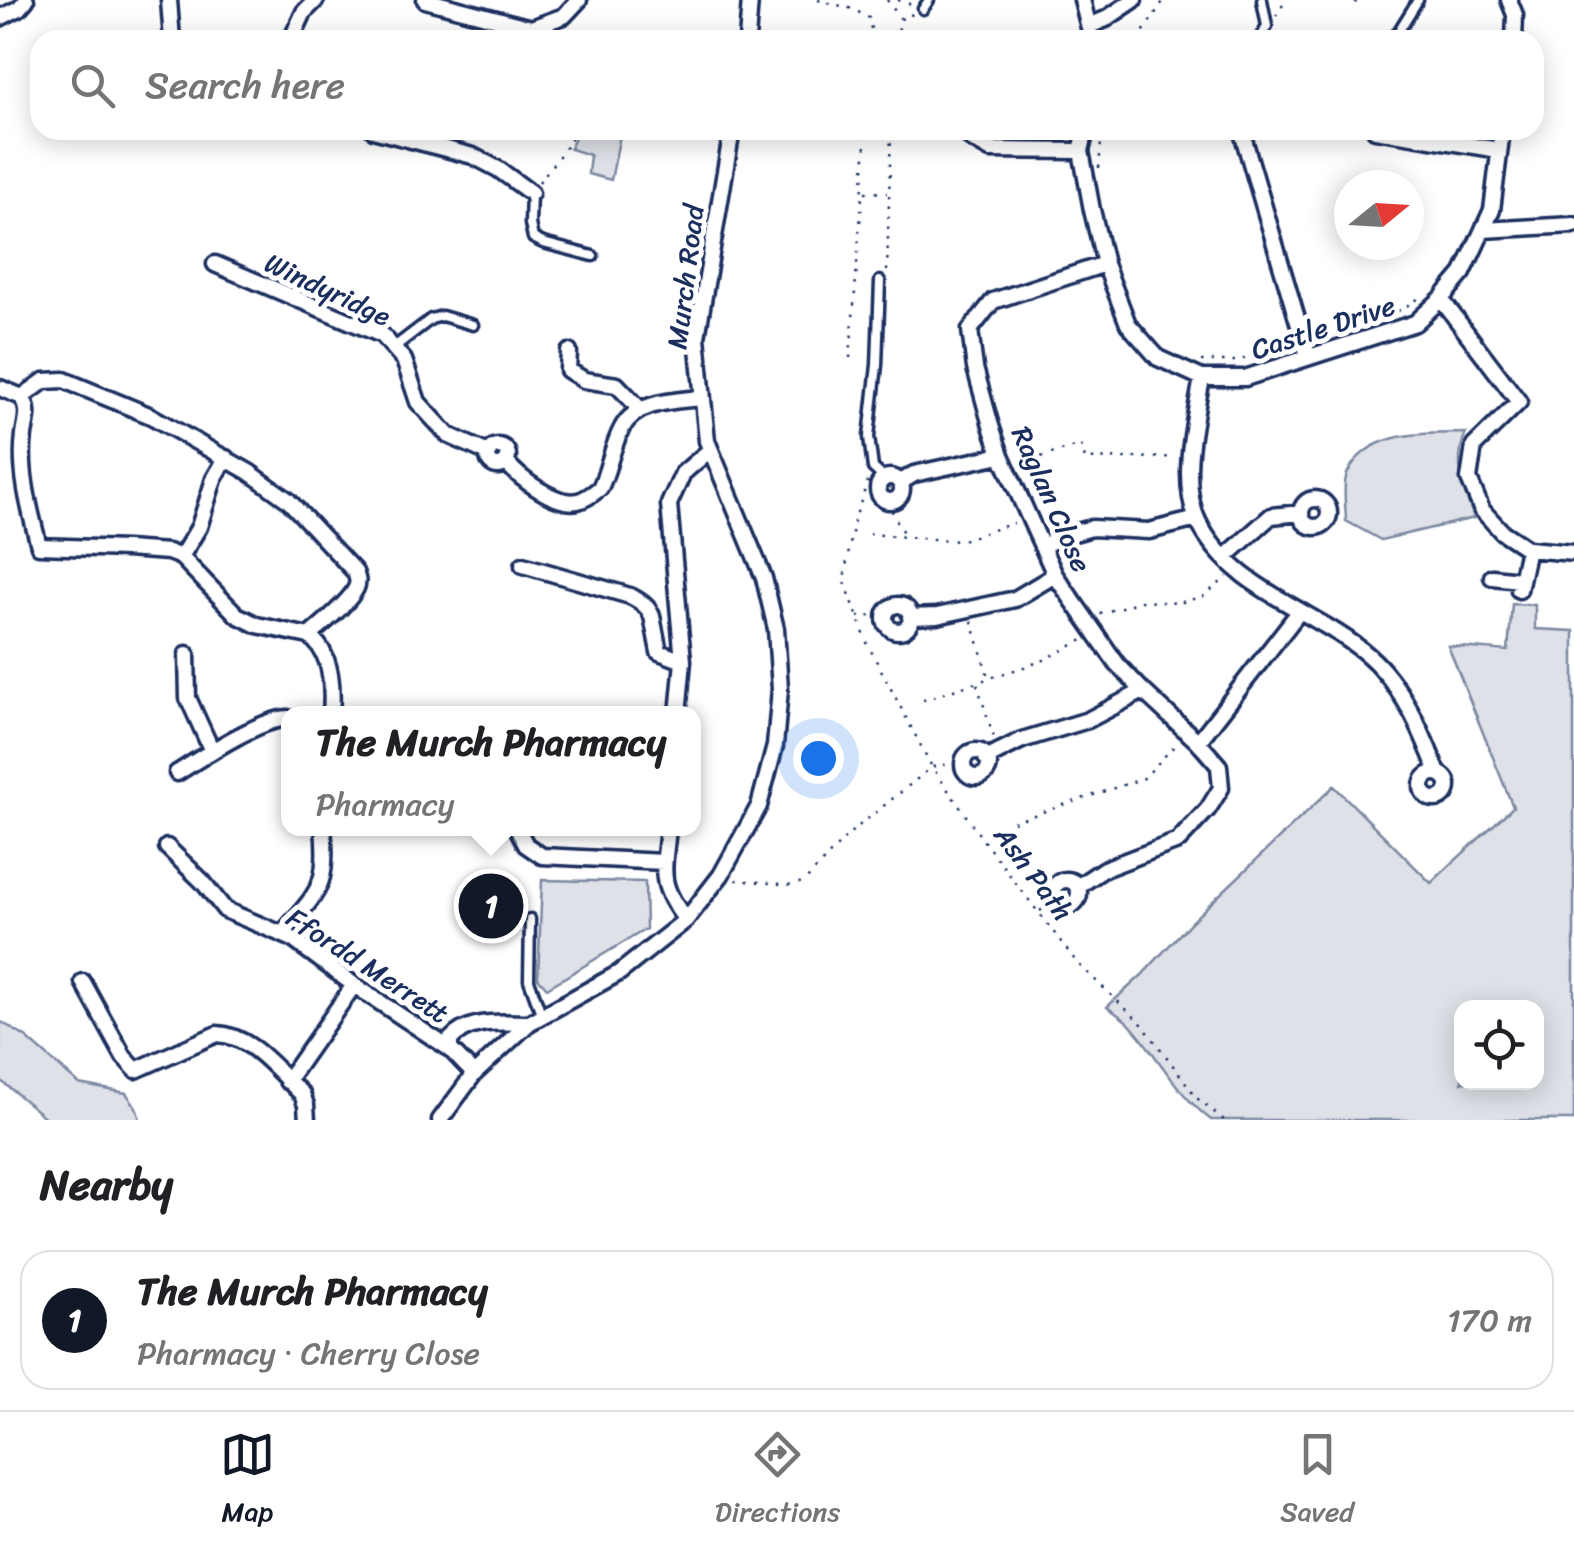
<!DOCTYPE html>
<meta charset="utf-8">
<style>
:root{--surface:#fff;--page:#f2f2f2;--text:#202124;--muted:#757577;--line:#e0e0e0;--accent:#111827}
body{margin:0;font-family:Sriracha,sans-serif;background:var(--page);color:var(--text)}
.controls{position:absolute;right:30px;bottom:30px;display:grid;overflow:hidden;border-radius:20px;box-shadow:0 5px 25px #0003}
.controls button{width:90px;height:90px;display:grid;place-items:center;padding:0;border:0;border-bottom:2px solid var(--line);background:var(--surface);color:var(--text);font:50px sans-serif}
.compass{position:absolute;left:1334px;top:170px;width:90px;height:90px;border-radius:50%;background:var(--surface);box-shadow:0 5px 25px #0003;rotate:72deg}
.you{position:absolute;left:818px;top:758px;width:35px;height:35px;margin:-25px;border:8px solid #fff;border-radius:50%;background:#1a73e8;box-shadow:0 0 0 15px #1a73e833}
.badge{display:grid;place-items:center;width:65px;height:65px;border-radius:50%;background:var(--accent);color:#fff;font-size:32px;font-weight:700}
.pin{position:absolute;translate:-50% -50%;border:5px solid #fff;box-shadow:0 2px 10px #0006}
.popup{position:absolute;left:281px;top:706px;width:420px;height:130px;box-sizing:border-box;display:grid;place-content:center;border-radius:20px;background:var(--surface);filter:drop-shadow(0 2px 8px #0005);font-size:32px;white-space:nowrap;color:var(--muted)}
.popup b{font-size:38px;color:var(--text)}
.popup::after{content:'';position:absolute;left:50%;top:100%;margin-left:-20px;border:20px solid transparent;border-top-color:var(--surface)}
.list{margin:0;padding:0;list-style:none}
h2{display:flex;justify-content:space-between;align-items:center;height:130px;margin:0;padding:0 40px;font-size:42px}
h2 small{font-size:32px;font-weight:400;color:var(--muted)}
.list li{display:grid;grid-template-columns:65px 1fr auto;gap:30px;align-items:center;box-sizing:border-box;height:140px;margin:0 20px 20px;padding:0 20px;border:2px solid var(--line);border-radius:30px}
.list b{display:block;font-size:38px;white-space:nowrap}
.list p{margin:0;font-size:32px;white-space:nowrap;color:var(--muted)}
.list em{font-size:32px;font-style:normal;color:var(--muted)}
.icon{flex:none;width:55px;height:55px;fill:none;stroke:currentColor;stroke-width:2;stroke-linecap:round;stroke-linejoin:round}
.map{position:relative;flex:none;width:1574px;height:1120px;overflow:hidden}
.search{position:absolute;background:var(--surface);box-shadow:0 5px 25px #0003;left:30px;right:30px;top:30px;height:110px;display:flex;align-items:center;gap:25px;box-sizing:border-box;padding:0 35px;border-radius:30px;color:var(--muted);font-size:38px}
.sheet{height:290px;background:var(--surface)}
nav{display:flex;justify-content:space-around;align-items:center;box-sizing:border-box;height:140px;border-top:2px solid var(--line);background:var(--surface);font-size:28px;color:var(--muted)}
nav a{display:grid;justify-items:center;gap:5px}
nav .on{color:var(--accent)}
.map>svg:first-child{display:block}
.green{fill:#dee1e7;stroke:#7c88a2;stroke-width:2.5;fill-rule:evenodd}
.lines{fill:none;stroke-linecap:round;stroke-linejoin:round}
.lane-casing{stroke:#1b2f5e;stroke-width:15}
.street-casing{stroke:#1b2f5e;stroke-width:21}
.path{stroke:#1b2f5e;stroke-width:2.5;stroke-dasharray:2.5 8;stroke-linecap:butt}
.lane{stroke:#fff;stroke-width:8}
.street{stroke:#fff;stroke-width:14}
.labels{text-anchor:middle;stroke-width:10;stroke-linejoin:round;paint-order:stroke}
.street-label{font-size:28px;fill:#1b2f5e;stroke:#fff}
</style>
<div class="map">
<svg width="1574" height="1120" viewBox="0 0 1574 1120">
<rect width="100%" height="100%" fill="#fff"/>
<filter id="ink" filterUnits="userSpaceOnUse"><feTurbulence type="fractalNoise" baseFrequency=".01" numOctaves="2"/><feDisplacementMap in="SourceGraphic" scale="20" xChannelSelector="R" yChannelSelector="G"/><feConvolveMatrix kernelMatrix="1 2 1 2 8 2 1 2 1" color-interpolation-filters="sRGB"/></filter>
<g filter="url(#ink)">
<path class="green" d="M 578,130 L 621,130 L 611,180 L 588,174 L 590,155 L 570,149 Z
M 1466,433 C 1453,463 1463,489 1474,518 L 1381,540 L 1346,521 C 1346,508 1342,486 1347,474 C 1368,429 1425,434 1466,433 Z
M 1512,604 L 1535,605 L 1535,629 L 1574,631 L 1574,1120 L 1211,1120 C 1175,1092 1161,1060 1132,1027 C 1126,1019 1115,1013 1107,1007 L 1142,975 L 1192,921 L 1334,786 L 1431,883 L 1513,807 L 1448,646 L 1508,651 ZM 1462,1008 L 1536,1008 L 1536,1082 L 1462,1082 Z
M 542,880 L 645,882 L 646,929 L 547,988 L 538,978 Z
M 0,1021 L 27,1038 L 79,1084 L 126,1093 L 136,1107 L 140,1120 L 48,1120 L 0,1080 Z"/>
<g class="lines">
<defs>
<path id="lane" d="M 923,9 L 929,0
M 1260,40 L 1267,26 L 1262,0
M 1393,40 L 1418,0
M 531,193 L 530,224 L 533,238 L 543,243 L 593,256
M 880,281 L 877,365 L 869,437 L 873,468 L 884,478
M 393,348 L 431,319 L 442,316 L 473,325
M 530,919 L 529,980 L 542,1016"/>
<path id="street" d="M 169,0 L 172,40
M 425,0 L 531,28 L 564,16 L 579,0
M 1082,0 L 1092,40
M 1509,0 L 1515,15 L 1514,40
M 0,18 L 19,8 L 26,0
M 1089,26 L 1106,19 L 1134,0
M 291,40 L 304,12 L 316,0
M 747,40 L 750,0
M 373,130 L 473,156 L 498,169 L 531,193
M 967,130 L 971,139 L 990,150 L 1081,151
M 1086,130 L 1081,151 L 1092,210 L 1105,264 L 1128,324 L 1158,358 L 1202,378 L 1245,378 L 1415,323 L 1441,299 L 1463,273 L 1492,210 L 1502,130
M 1375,130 L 1499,150
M 1243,136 L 1308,356
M 1483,230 L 1574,225
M 215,264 L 382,335 L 404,360 L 418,402 L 448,435 L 488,453
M 1441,299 L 1519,402 L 1474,446 L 1469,479 L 1482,510 L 1502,532 L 1528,549 L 1574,553
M 569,352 L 568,370 L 584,380 L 617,385 L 640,409
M 1202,378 C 1195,419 1179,481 1198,521 C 1230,589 1316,610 1369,656 C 1403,686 1422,732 1438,773
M 0,388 L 22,397 C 31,410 26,421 24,435 C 19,471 30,511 39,546 L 126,549 L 168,552 L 181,557 L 237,615 L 257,625 L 309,636 C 332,652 333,689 331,714
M 22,397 L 44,381 L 64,380 L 151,416 L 249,472 L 288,500 L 355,572 C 357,578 359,581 356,588 C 349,603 322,624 309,636
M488 456a10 10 0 1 1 20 0a10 10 0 1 1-20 0Z
M 506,462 C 520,479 556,506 578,501 C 586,499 594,493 600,488 C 609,469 612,446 622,428 C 636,401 675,401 701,398
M878 489a12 12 0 1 1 24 0a12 12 0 1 1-24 0Z
M 901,482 L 914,474 L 1001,455
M1301 513a14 14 0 1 1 28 0a14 14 0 1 1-28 0Z
M 1042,547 L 1059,537 L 1092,528 L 1149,531 L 1197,519
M 181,557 L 199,527 L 214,479 L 226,458
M 1225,557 L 1271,516 L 1301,513
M 523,565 L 630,596 C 640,601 648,606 652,616 L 659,652 L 683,661
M 1492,577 L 1520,580
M 1519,590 L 1528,549
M885 618a13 13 0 1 1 26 0a13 13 0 1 1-26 0Z
M 910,617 L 937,616 L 1015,599 L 1055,575
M 187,654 L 188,698 L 212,751
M 678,714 L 683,661 L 669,504 L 683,473 L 710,450
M 1198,742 L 1299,612
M963 764a13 13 0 1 1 26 0a13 13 0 1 1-26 0Z
M 986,758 L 1022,740 L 1088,720 L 1143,691
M 177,773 C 204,756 258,720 288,718
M1422 786a13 13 0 1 1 26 0a13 13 0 1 1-26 0Z
M 517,828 L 526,845 L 542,856 L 664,862
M 668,828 C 664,872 657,883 686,920
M 167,847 L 203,882 L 225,910 L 291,938 L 354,985 L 450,1049
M1053 893a13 13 0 1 1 26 0a13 13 0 1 1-26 0Z
M 1077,887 L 1104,869 L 1178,841 L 1208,809 L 1221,788 L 1219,766 L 1198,742 L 1143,691 L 1117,664 L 1055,575 L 1001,455 L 991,426 L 975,368 L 970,330 L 993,301 L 1105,264
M 283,933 C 318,891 329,887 323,828
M 83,982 L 124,1057 L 136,1070 L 217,1034 C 251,1035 278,1072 302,1094 L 306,1105 L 307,1120
M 474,1074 L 450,1049 L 450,1040 C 470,1018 501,1023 529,1023
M 287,1081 L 354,985
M 440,1120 L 474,1074 L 529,1023 L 619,973 L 686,920 L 721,875 L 759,806 L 775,746 L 780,689 L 776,629 L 764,578 L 707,441 L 697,337 L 732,130"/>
</defs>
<use href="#lane" class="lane-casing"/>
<use href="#street" class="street-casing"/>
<path class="path" d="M 818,0 L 853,9 L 869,18 L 873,40
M 887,0 L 900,18
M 898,0 L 912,5
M 1347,0 L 1354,5 L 1357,0
M 1276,16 L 1286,0
M 558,31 L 561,40
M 896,40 L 901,19 L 913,14
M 1138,40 L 1164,0
M 1099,168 L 1102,130
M 539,182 L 569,143 L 575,130
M 865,192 L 887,193
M 887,271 L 891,130
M 1318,338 L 1400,310 L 1421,297
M 850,358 L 867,130
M 1201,361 L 1236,361 L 1291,346
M 1021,463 L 1081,445 L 1085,459 L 1174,457
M 868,481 L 854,521 L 844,579 L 868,645 L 932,767 L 983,840 L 1078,964 L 1142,1024 L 1198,1099 L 1224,1120
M 887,501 L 904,535
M 869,534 L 959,541 L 1014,523
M 1100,614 L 1140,601 L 1179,603 L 1204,596 L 1227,577
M 858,617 L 886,615
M 972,621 L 988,676
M 977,684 L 994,738
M 923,700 L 1042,661 L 1085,639
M 1013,822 L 1144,778 L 1176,744
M 736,880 L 793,885 L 805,881 L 850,833 L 932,767 L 963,761
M 1040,911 L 1055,900"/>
<use href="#lane" class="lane"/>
<use href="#street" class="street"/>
</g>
</g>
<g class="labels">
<g class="street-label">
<text transform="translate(685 277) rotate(-83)" y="10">Murch Road</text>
<text transform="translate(328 289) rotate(25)" y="10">Windyridge</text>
<text transform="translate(1323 327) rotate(-18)" y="10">Castle Drive</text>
<text transform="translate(1052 499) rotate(66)" y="10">Raglan Close</text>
<text transform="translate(1034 873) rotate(53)" y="10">Ash Path</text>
<text transform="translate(368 965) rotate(33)" y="10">Ffordd Merrett</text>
</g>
</g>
</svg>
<div class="controls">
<button><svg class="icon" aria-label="locate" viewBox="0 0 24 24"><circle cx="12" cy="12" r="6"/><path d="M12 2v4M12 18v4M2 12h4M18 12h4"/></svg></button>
</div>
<svg class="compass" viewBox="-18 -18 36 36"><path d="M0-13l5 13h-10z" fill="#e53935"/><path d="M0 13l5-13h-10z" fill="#757577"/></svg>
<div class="you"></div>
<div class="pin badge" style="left:491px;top:906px">1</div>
<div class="popup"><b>The Murch Pharmacy</b>Pharmacy</div>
<div class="search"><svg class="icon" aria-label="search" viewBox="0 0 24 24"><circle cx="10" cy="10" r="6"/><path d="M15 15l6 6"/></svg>Search here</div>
</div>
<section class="sheet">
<h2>Nearby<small></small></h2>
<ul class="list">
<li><span class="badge">1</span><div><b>The Murch Pharmacy</b><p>Pharmacy · Cherry Close</p></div><em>170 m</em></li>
</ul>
</section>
<nav>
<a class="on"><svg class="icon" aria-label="map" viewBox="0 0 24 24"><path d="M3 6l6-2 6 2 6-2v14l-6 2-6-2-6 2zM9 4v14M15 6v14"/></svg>Map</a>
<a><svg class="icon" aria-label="directions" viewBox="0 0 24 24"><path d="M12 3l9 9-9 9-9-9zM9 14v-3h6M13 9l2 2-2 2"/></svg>Directions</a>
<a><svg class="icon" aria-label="saved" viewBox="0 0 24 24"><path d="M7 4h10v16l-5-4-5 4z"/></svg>Saved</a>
</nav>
